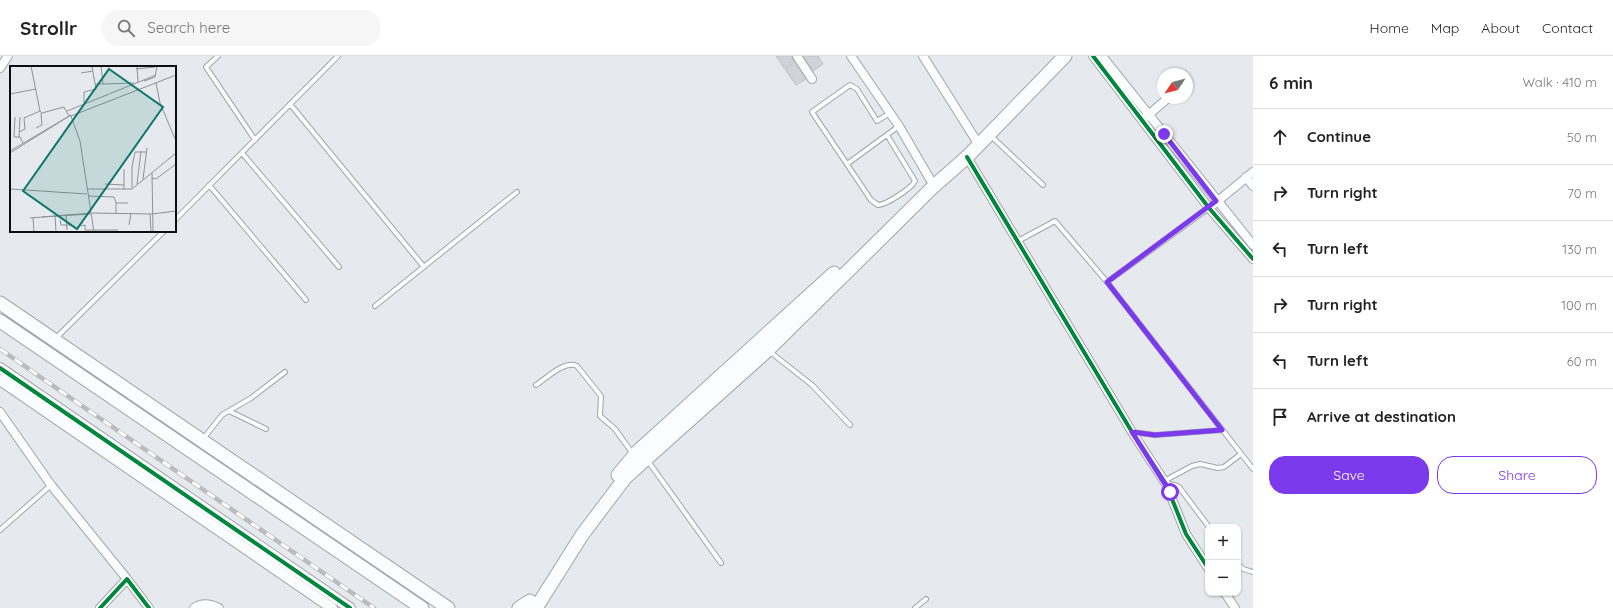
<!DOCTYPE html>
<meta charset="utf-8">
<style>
:root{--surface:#fff;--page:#f6f6f6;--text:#222;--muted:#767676;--line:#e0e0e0;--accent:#7c3aed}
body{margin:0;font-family:Quicksand,sans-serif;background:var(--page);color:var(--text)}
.controls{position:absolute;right:12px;bottom:12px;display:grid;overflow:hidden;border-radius:8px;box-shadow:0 1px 3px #0004}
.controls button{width:36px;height:36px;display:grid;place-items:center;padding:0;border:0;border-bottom:1px solid var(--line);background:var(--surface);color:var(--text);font:20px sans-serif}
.compass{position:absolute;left:1157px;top:12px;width:36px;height:36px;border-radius:50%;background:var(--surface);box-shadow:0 1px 3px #0004;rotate:235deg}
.stop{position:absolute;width:12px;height:12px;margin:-9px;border:3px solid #7c3aed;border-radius:50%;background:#fff}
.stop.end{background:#7c3aed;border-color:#fff;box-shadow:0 1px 4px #0008}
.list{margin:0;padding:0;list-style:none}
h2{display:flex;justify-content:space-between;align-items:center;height:52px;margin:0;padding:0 16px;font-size:17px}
h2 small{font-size:13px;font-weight:400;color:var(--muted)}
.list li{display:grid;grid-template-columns:26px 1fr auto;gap:12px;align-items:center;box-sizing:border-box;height:56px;padding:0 16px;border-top:1px solid var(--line)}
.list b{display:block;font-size:15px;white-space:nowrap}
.list em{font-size:13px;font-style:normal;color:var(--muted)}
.actions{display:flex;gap:8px;padding:12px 16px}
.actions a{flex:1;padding:9px 0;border:1px solid var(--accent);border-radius:16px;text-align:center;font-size:14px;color:var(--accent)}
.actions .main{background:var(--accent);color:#fff}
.icon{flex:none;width:22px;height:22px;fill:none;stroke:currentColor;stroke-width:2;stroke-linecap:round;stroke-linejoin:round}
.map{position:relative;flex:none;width:1253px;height:552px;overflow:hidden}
header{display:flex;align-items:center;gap:24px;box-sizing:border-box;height:56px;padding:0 20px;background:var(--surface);border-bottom:1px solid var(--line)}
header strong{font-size:19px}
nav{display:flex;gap:22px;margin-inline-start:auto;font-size:14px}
.search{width:280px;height:36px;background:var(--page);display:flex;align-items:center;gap:10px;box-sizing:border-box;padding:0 14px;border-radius:22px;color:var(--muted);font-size:15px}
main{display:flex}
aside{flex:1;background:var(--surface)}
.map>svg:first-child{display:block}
.building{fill:#d0d3d7;stroke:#bec1c5}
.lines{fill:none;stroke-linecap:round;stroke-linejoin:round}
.service-casing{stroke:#a2a5a9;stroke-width:6}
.minor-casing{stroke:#a2a5a9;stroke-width:10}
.tertiary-casing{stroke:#a2a5a9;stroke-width:12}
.primary-casing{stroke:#a2a5a9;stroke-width:15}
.service{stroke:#fbfcfd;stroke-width:4}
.minor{stroke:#fbfcfd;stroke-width:8}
.tertiary{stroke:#fbfcfd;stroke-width:10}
.primary{stroke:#fbfcfd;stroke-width:13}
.rail-casing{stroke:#bbbbbd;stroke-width:4.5}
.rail{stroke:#fff;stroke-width:3;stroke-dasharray:9;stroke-linecap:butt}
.cycleway-casing{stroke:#fff;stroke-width:6}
.cycleway{stroke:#00873e;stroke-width:4}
.route{stroke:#7c3aed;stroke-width:5}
.inset-road{fill:none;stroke:#8f9296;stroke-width:1}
.view{fill:#0f766e;fill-opacity:0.15;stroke:#0f766e;stroke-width:2}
.inset-edge{fill:none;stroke:#0c0e11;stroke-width:2}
</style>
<header>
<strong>Strollr</strong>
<div class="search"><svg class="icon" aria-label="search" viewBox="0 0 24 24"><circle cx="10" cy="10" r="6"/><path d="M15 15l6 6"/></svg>Search here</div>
<nav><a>Home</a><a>Map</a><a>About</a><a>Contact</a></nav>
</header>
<main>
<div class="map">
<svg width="1253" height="552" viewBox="0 0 1253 552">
<rect width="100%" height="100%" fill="#e6eaef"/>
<path class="building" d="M 776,0 L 791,0 L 794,5 L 784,12 Z
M 803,0 L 818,0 L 823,8 L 813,15 Z
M 795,6 L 806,23 L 796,29 L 785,13 Z"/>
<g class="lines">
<defs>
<path id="service" d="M 218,0 L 206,11 L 255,84
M 290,48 L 424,211
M 887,79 L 915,125 C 912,132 886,149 878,149 L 871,144 L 812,56 L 850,29 L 857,33 L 877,65 L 890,57
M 991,80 L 1043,129
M 242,97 L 339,211
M 847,108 L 899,70
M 209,129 L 306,244
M 175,164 L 338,0
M 1018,185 L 1055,165 L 1107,226 L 1253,413
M 1107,226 L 1209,152
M 375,250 L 517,136
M 56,282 L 164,175
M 769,295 L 812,329 L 850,369
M 536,329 C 547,322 564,304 577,310 L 601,340 L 600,360 L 615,373 L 633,398
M 229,355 L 266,373
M 1132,376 L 1155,379 L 1222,374
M 203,383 L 222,359 L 251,342 L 285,316
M 648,405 L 721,507
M 1164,425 L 1192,410 L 1200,408 L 1218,412 L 1224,411 L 1241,398
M 1166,428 L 1175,429 L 1179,431 L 1209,471
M 0,474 L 51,429
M 1238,508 L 1243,513 L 1253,516
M 915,552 L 926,543"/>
<path id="minor" d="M 797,0 L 812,23
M 851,0 L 899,70 L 934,130
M 923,0 L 979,89
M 1093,0 L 1209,152 L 1253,203
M 1102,0 L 1253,189
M 0,12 L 8,0
M 1146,61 L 1168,42
M 967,101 L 1132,376 L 1166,428 L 1186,478 L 1208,512
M 1246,121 L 1253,130
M 1213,149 L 1253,116
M 0,356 L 51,429 L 127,523
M 1225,537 L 1235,552
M 100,552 L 127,523 L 149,552
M 194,552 C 202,546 211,548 219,552"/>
<path id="tertiary" d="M 0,312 L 350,552
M 0,324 L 332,552"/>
<path id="primary" d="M 0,247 L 448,552
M 0,265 L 422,552
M 618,419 L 638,395 L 834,217
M 519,552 L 530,545
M 536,552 L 582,479 L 625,422 L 768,294 L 934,130 L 967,101 L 1065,0"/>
</defs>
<use href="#service" class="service-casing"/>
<use href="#minor" class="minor-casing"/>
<use href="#tertiary" class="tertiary-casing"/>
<use href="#primary" class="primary-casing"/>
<use href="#service" class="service"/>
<use href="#minor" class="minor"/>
<use href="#tertiary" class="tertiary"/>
<use href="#primary" class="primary"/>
<defs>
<path id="rail" d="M 0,293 L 374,552"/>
</defs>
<use href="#rail" class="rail-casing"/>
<use href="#rail" class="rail"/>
<defs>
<path id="cycleway" d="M 1093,0 L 1209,152 L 1253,203
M 967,101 L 1132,376 L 1166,428 L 1186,478 L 1208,512
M 0,312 L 350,552
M 100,552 L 127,523 L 149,552"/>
</defs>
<use href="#cycleway" class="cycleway-casing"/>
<use href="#cycleway" class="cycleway"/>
</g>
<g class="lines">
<path class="route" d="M 1164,78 L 1216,145 L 1107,226 L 1222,374 L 1155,379 L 1132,376 L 1170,436"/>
</g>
<g transform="translate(10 10)">
<rect width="166" height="166" fill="#e6eaef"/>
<path class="inset-road" d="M 21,0 L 30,45 L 32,47 L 54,41 L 59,50M 127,0 L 128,16M 126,3 L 145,1M 71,7 L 83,5M 134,15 L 145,11 L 147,0M 146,17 L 150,37 L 166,75M 85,18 L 93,18 L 91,0M 93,18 L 124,17M 0,28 L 26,23M 74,37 L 74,26 L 86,23 L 82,1 L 80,0M 57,45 L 146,9M 5,51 L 4,71 L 10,71 L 13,77M 26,62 L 32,59 L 31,47M 9,66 L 15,63 L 14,52 L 30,45M 9,71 L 10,51M 0,85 L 61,49 L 0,87M 114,103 L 114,124M 142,107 L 143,166M 142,112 L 146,113 L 166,98M 133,113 L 137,82M 95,118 L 114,119M 127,118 L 131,85M 122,122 L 122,101 L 125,86 L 136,86M 0,123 L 77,128M 77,123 L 122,123 L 166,87M 78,130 L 104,131 L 106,137M 82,147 L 142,148 L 166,145M 106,147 L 106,137 L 118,137M 81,148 L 32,151 L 81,147M 140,148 L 141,166M 45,149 L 46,166M 56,149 L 57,164M 20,152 L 32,151M 23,152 L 24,166M 50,154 L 51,159 L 61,159M 119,159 L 121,147M 71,160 L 75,159 L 75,164 L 83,164M 84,164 L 108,164M 84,166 L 70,75 L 61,50 L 166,9"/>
<path class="view" d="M 99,3 L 153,41 L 67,163 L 13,125 Z"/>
<rect width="166" height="166" class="inset-edge"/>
</g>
</svg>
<div class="controls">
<button>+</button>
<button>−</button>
</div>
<svg class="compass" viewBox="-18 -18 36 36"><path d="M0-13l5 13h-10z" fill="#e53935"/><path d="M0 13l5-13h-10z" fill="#767676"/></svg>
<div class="stop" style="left:1170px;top:436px"></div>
<div class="stop end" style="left:1164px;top:78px"></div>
</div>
<aside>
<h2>6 min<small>Walk · 410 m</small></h2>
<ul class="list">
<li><svg class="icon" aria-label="ahead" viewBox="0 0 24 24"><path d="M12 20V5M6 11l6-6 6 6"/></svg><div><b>Continue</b></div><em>50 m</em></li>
<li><svg class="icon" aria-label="right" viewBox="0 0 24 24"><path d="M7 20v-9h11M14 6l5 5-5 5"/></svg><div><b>Turn right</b></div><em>70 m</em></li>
<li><svg class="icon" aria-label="left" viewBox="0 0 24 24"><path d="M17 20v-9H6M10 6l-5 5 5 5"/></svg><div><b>Turn left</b></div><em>130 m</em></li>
<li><svg class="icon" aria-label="right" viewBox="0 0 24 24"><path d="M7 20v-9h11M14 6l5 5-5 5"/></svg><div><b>Turn right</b></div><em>100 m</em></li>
<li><svg class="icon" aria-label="left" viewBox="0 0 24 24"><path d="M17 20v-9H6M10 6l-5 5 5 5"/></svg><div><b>Turn left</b></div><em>60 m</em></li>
<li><svg class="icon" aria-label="arrive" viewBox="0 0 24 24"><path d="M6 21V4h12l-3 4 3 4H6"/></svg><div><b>Arrive at destination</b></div></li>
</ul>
<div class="actions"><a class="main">Save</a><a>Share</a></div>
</aside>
</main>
